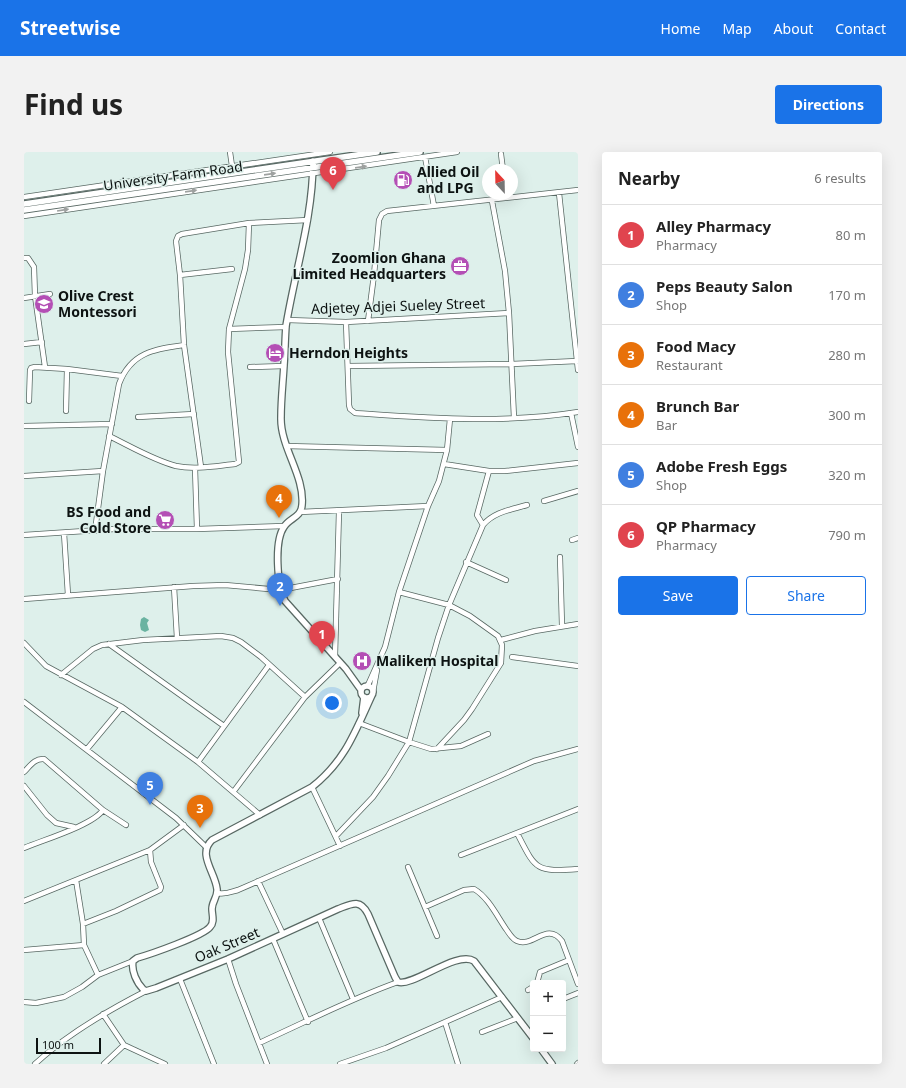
<!DOCTYPE html>
<meta charset="utf-8">
<style>
:root{--surface:#fff;--page:#f2f2f2;--text:#222;--muted:#767676;--line:#e0e0e0;--accent:#1a73e8}
body{margin:0;font-family:"Noto Sans",sans-serif;background:var(--page);color:var(--text)}
.controls{position:absolute;right:12px;bottom:12px;display:grid;overflow:hidden;border-radius:4px;box-shadow:0 4px 16px #0002}
.controls button{width:36px;height:36px;display:grid;place-items:center;padding:0;border:0;border-bottom:1px solid var(--line);background:var(--surface);color:var(--text);font:20px sans-serif}
.compass{position:absolute;left:458px;top:12px;width:36px;height:36px;border-radius:50%;background:var(--surface);box-shadow:0 4px 16px #0002;rotate:338deg}
.scale{position:absolute;left:12px;bottom:10px;width:65px;box-sizing:border-box;padding-left:4px;border:2px solid #0d1312;border-top:0;font-size:11px;line-height:14px;white-space:nowrap;color:#0d1312;-webkit-text-stroke:3px #def0eb;paint-order:stroke}
.you{position:absolute;left:308px;top:551px;width:14px;height:14px;margin:-10px;border:3px solid #fff;border-radius:50%;background:#1a73e8;box-shadow:0 0 0 6px #1a73e833}
.badge{display:grid;place-items:center;width:26px;height:26px;border-radius:50%;background:var(--accent);color:#fff;font-size:13px;font-weight:700}
.pin{position:absolute;translate:-50% -33px;filter:drop-shadow(0 1px 2px #0008)}
.pin::after{content:'';position:absolute;top:21px;width:14px;height:12px;background:inherit;clip-path:polygon(0 0,100% 0,50% 100%)}
.list{margin:0;padding:0;list-style:none}
h2{display:flex;justify-content:space-between;align-items:center;height:52px;margin:0;padding:0 16px;font-size:17px}
h2 small{font-size:13px;font-weight:400;color:var(--muted)}
.list li{display:grid;grid-template-columns:26px 1fr auto;gap:12px;align-items:center;box-sizing:border-box;height:60px;padding:0 16px;border-top:1px solid var(--line)}
.list b{display:block;font-size:15px;white-space:nowrap}
.list p{margin:0;font-size:13px;white-space:nowrap;color:var(--muted)}
.list em{font-size:13px;font-style:normal;color:var(--muted)}
.actions{display:flex;gap:8px;padding:12px 16px}
.actions a{flex:1;padding:9px 0;border:1px solid var(--accent);border-radius:4px;text-align:center;font-size:14px;color:var(--accent)}
.actions .main{background:var(--accent);color:#fff}
.map{position:relative;flex:none;width:554px;height:912px;overflow:hidden;border-radius:4px}
header{display:flex;align-items:center;gap:24px;box-sizing:border-box;height:56px;padding:0 20px;background:var(--accent);color:#fff}
header strong{font-size:19px}
nav{display:flex;gap:22px;margin-inline-start:auto;font-size:14px}
.intro{display:flex;align-items:center;justify-content:space-between;box-sizing:border-box;height:96px;padding:0 24px}
h1{margin:0;font-size:28px}
.button{padding:10px 18px;border-radius:4px;background:var(--accent);color:#fff;font-size:14px;font-weight:700}
main{display:flex;gap:24px;padding:0 24px}
aside{flex:1;background:var(--surface);border-radius:4px;box-shadow:0 4px 16px #0002}
.map>svg:first-child{display:block}
.water{fill:#6ab3a1}
.lines{fill:none;stroke-linecap:round;stroke-linejoin:round}
.minor-casing{stroke:#586863;stroke-width:6}
.tertiary-casing{stroke:#586863;stroke-width:8}
.minor{stroke:#fff;stroke-width:4.5}
.tertiary{stroke:#fff;stroke-width:5.5}
.oneway{fill:#9ea1a0}
.labels{text-anchor:middle;stroke-width:3;stroke-linejoin:round;paint-order:stroke}
.poi-label{font-size:14px;font-weight:bold;fill:#0d1312;stroke:#def0eb;text-anchor:start}
.street-label{font-size:14px;fill:#0d1312;stroke:#def0eb}
</style>
<header>
<strong>Streetwise</strong>
<nav><a>Home</a><a>Map</a><a>About</a><a>Contact</a></nav>
</header>
<div class="intro"><h1>Find us</h1><a class="button">Directions</a></div>
<main>
<div class="map">
<svg width="554" height="912" viewBox="0 0 554 912">
<rect width="100%" height="100%" fill="#def0eb"/>
<path class="water" d="M 120,465 L 125,468 L 123,471 L 125,478 L 121,480 L 117,478 L 116,473 L 117,467 Z"/>
<g class="lines">
<defs>
<path id="minor" d="M 206,0 L 208,14
M 477,2 L 479,18
M 401,5 L 410,54
M 535,41 L 554,218
M 0,45 L 306,0
M 468,49 L 481,119 L 485,161 L 490,266
M 0,64 L 433,0
M 0,106 L 4,106 L 10,115 L 11,144 L 21,215
M 156,123 L 208,117
M 0,146 L 26,142
M 264,168 L 322,170 L 485,161
M 344,169 L 350,123 L 355,68 L 358,62 L 363,59 L 554,38
M 322,170 L 325,253 L 326,257 L 331,261 C 405,266 480,272 554,260
M 205,177 L 262,175
M 0,192 L 18,190
M 324,214 L 488,212 L 553,209
M 226,215 L 260,214
M 5,249 L 6,218 L 7,216 L 11,215 L 43,217 L 98,224
M 42,259 L 43,217
M 547,261 L 554,295
M 114,265 L 170,262
M 0,274 L 88,272
M 85,284 C 106,294 129,308 152,314 C 171,318 192,314 211,312 L 215,310 L 204,200 L 205,177 L 221,117 L 224,98 L 225,71
M 262,294 L 423,298
M 420,312 L 465,319 L 481,319 L 554,311
M 177,315 L 160,193 L 156,123 L 152,89 L 154,84 L 158,82 L 225,71 L 284,68
M 171,316 L 173,377
M 0,324 L 79,319
M 520,349 L 554,339
M 276,360 L 404,354
M 459,373 L 453,363 L 465,319
M 71,379 L 79,319 L 95,232 C 107,200 131,197 160,193
M 40,381 L 44,443
M 0,383 L 91,377 L 173,377 L 260,374
M 548,388 L 554,386
M 536,405 L 538,474
M 442,410 L 482,428
M 150,435 L 153,486
M 375,440 L 425,453 L 446,464 L 474,484 L 478,493 L 477,511 L 448,557 L 440,568 L 413,597
M 0,447 L 169,434 L 201,433 L 256,438 L 314,427
M 477,488 L 511,479 L 554,472
M 0,491 L 22,514 L 98,555 L 174,610 L 236,663
M 85,492 L 200,574
M 311,504 L 315,359
M 488,505 L 554,514
M 37,523 L 69,497 L 78,493 L 119,488 L 197,484 L 209,486 L 217,490 L 237,505 L 281,545
M 344,533 L 361,495 L 375,440 L 404,354 L 415,329 L 423,298 L 426,267
M 349,540 L 353,518
M 0,550 L 152,666 L 182,695
M 335,571 L 385,590 L 407,597 L 437,594 L 464,582
M 63,597 L 98,555
M 174,610 L 245,513
M 0,620 C 6,614 11,606 20,607 L 79,658 L 102,673
M 0,634 L 23,663 L 32,671 L 50,675
M 288,635 L 316,694
M 210,639 L 281,545 L 316,511
M 493,681 C 512,718 511,720 554,717
M 312,684 L 349,645 L 364,624 L 385,590 L 414,486 L 425,453 L 459,373 C 470,360 486,358 503,353
M 0,696 C 19,688 69,673 79,658
M 437,703 L 554,657
M 384,715 L 413,784
M 52,728 L 59,772 L 60,793 L 74,823
M 234,729 L 259,782
M 193,741 C 201,743 207,740 214,738 L 510,609 L 554,597
M 0,749 L 126,698 L 160,673
M 401,755 L 440,738 L 450,737 C 464,745 473,764 482,777 C 485,781 488,787 493,789 C 509,796 523,769 538,789 L 554,832
M 295,766 L 329,847
M 59,772 L 92,759 L 136,738 L 137,735 L 127,710 L 126,698
M 249,787 L 284,870
M 0,798 L 60,793
M 204,807 L 212,832 L 243,912
M 156,827 L 190,912
M 513,831 L 516,820 L 545,808
M 504,838 L 509,835
M 539,847 L 554,841
M 0,850 L 12,851 L 40,845 L 58,835 L 74,823 L 109,809
M 79,862 L 100,893 L 141,912
M 421,870 L 434,912
M 458,880 L 494,866
M 235,891 C 282,870 326,847 374,830
M 11,912 C 43,882 83,859 122,839
M 80,912 L 100,893
M 316,912 L 362,896 L 478,845
M 553,912 L 554,911"/>
<path id="tertiary" d="M 289,9 C 289,65 271,119 262,174 C 261,187 261,200 260,213 C 259,230 257,248 257,265 C 256,295 281,324 278,353 C 277,366 265,366 260,375 C 250,389 253,434 261,449 L 322,517 L 337,538
M 0,52 L 353,0
M 0,58 L 396,0
M337 540a6 6 0 1 1 12 0a6 6 0 1 1-12 0Z
M 348,543 C 331,580 321,609 288,635 L 188,688 C 173,702 191,720 193,737 C 194,745 188,749 188,757 C 188,763 191,770 186,775 C 179,784 127,802 113,806 L 109,809 C 107,819 113,831 119,837 L 122,839 L 132,836 L 204,807 L 314,757 C 327,752 336,746 344,762 L 371,825 L 374,830 C 389,835 433,798 450,809 L 509,886
M 338,561 L 340,545
M 517,897 L 528,912"/>
</defs>
<use href="#minor" class="minor-casing"/>
<use href="#tertiary" class="tertiary-casing"/>
<use href="#minor" class="minor"/>
<use href="#tertiary" class="tertiary"/>
</g>
<defs><path id="oneway-solid" d="M-6-.8H1V-3.2L6.5 0L1 3.2V.8H-6Z"/></defs>
<g class="oneway">
<use href="#oneway-solid" transform="translate(337 15) rotate(-8)"/>
<use href="#oneway-solid" transform="translate(246 22) rotate(-8)"/>
<use href="#oneway-solid" transform="translate(167 39) rotate(-8)"/>
<use href="#oneway-solid" transform="translate(39 58) rotate(-9)"/>
</g>
<defs>
<symbol id="fuel-disc" viewBox="-11 -11 22 22"><circle r="9.5" fill="#b44fb5" stroke="#def0eb"/><path d="M-5.5-6h7V0h2V4h1.3V-2.5L3-4.5l.8-.8L6-3V5H2.5V1h-1V6h-7ZM-4.2-4.7v3.2H.2V-4.7Z" fill="#fff"/></symbol>
<symbol id="office-disc" viewBox="-11 -11 22 22"><circle r="9.5" fill="#b44fb5" stroke="#def0eb"/><path d="M-6-3h4V-5.5h4V-3h4V5H-6ZM-1-4.5V-3h2v-1.5ZM-6 0V1H6V0Z" fill="#fff"/></symbol>
<symbol id="school-disc" viewBox="-11 -11 22 22"><circle r="9.5" fill="#b44fb5" stroke="#def0eb"/><path d="M0-5L7-2L0 1L-7-2ZM-4 1L0 2.5L4 1V4Q0 6-4 4Z" fill="#fff"/></symbol>
<symbol id="hotel-disc" viewBox="-11 -11 22 22"><circle r="9.5" fill="#b44fb5" stroke="#def0eb"/><path d="M-6-4.5h1.5V1H6V5H4.5V3h-9V5H-6ZM-4 0a1.8 1.8 0 1 1 3.6 0ZM.5 0V-2.5h3Q6-2.5 6 0Z" fill="#fff"/></symbol>
<symbol id="supermarket-disc" viewBox="-11 -11 22 22"><circle r="9.5" fill="#b44fb5" stroke="#def0eb"/><path d="M-6-5.5h2.5l.6 2H6L4.5 2H-2.5L-4.4-4H-6ZM-1.5 3.2a1.3 1.3 0 1 0 .1 0ZM3 3.2a1.3 1.3 0 1 0 .1 0Z" fill="#fff"/></symbol>
<symbol id="hospital-disc" viewBox="-11 -11 22 22"><circle r="9.5" fill="#b44fb5" stroke="#def0eb"/><path d="M-5-5h3v3.5h4V-5h3V5h-3V1.5h-4V5h-3Z" fill="#fff"/></symbol>
</defs>
<g fill-rule="evenodd">
<use href="#fuel-disc" x="368" y="17" width="22" height="22"/>
<use href="#office-disc" x="425" y="103" width="22" height="22"/>
<use href="#school-disc" x="9" y="141" width="22" height="22"/>
<use href="#hotel-disc" x="240" y="190" width="22" height="22"/>
<use href="#supermarket-disc" x="130" y="357" width="22" height="22"/>
<use href="#hospital-disc" x="327" y="498" width="22" height="22"/>
</g>
<g class="labels">
<g class="poi-label">
<text x="393" y="25">Allied Oil<tspan x="393" dy="16">and LPG</tspan></text>
<text x="422" y="111" text-anchor="end">Zoomlion Ghana<tspan x="422" dy="16">Limited Headquarters</tspan></text>
<text x="34" y="149">Olive Crest<tspan x="34" dy="16">Montessori</tspan></text>
<text x="265" y="206">Herndon Heights</text>
<text x="127" y="365" text-anchor="end">BS Food and<tspan x="127" dy="16">Cold Store</tspan></text>
<text x="352" y="514">Malikem Hospital</text>
</g>
<g class="street-label">
<text transform="translate(149 24) rotate(-8)" y="5">University Farm Road</text>
<text transform="translate(374 154) rotate(-2)" y="5">Adjetey Adjei Sueley Street</text>
<text transform="translate(203 793) rotate(-23)" y="5">Oak Street</text>
</g>
</g>
</svg>
<div class="controls">
<button>+</button>
<button>−</button>
</div>
<svg class="compass" viewBox="-18 -18 36 36"><path d="M0-13l5 13h-10z" fill="#e53935"/><path d="M0 13l5-13h-10z" fill="#767676"/></svg>
<div class="scale">100 m</div>
<div class="you"></div>
<div class="pin badge" style="left:298px;top:502px;background:#e0444e">1</div>
<div class="pin badge" style="left:256px;top:454px;background:#3f7fe0">2</div>
<div class="pin badge" style="left:176px;top:676px;background:#e8710a">3</div>
<div class="pin badge" style="left:255px;top:366px;background:#e8710a">4</div>
<div class="pin badge" style="left:126px;top:653px;background:#3f7fe0">5</div>
<div class="pin badge" style="left:309px;top:38px;background:#e0444e">6</div>
</div>
<aside>
<h2>Nearby<small>6 results</small></h2>
<ul class="list">
<li><span class="badge" style="background:#e0444e">1</span><div><b>Alley Pharmacy</b><p>Pharmacy</p></div><em>80 m</em></li>
<li><span class="badge" style="background:#3f7fe0">2</span><div><b>Peps Beauty Salon</b><p>Shop</p></div><em>170 m</em></li>
<li><span class="badge" style="background:#e8710a">3</span><div><b>Food Macy</b><p>Restaurant</p></div><em>280 m</em></li>
<li><span class="badge" style="background:#e8710a">4</span><div><b>Brunch Bar</b><p>Bar</p></div><em>300 m</em></li>
<li><span class="badge" style="background:#3f7fe0">5</span><div><b>Adobe Fresh Eggs</b><p>Shop</p></div><em>320 m</em></li>
<li><span class="badge" style="background:#e0444e">6</span><div><b>QP Pharmacy</b><p>Pharmacy</p></div><em>790 m</em></li>
</ul>
<div class="actions"><a class="main">Save</a><a>Share</a></div>
</aside>
</main>
